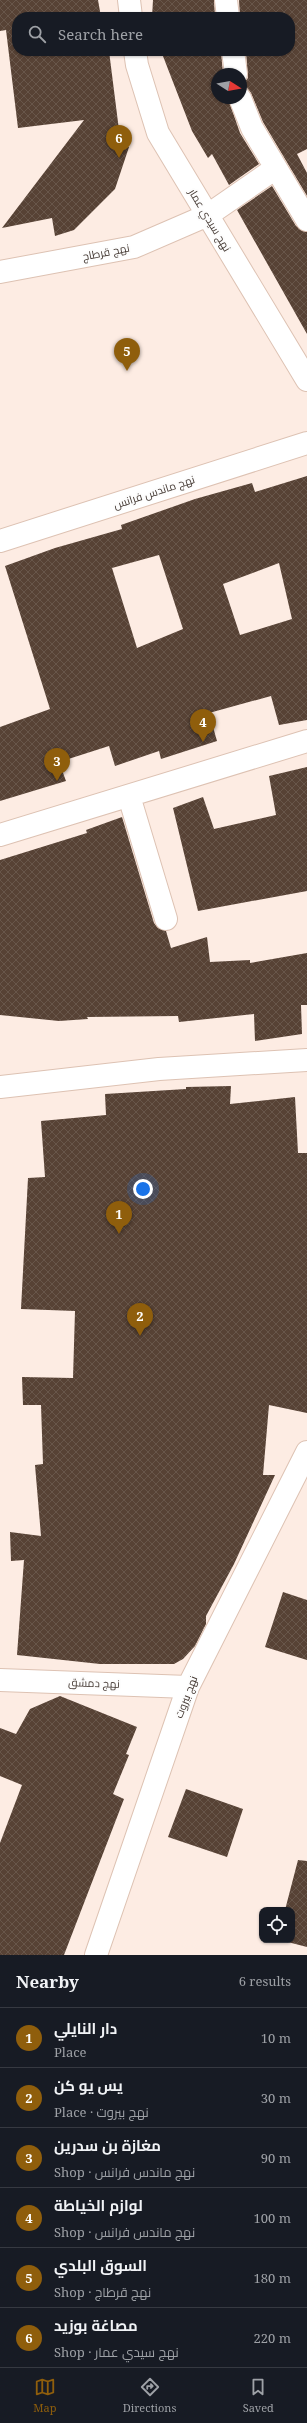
<!DOCTYPE html>
<meta charset="utf-8">
<style>
:root{--surface:#171b24;--page:#20242c;--text:#f1f3f6;--muted:#9ea1a6;--line:#363941;--accent:#8f5e0c}
body{margin:0;font-family:"Noto Serif",Cairo,serif;background:var(--page);color:var(--text)}
.controls{position:absolute;right:12px;bottom:12px;display:grid;overflow:hidden;border-radius:8px;box-shadow:0 1px 3px #0004}
.controls button{width:36px;height:36px;display:grid;place-items:center;padding:0;border:0;border-bottom:1px solid var(--line);background:var(--surface);color:var(--text);font:20px sans-serif}
.compass{position:absolute;left:211px;top:68px;width:36px;height:36px;border-radius:50%;background:var(--surface);box-shadow:0 1px 3px #0004;rotate:101deg}
.you{position:absolute;left:143px;top:1189px;width:14px;height:14px;margin:-10px;border:3px solid #fff;border-radius:50%;background:#1a73e8;box-shadow:0 0 0 6px #1a73e833}
.badge{display:grid;place-items:center;width:26px;height:26px;border-radius:50%;background:var(--accent);color:#fff;font-size:13px;font-weight:700}
.pin{position:absolute;translate:-50% -33px;filter:drop-shadow(0 1px 2px #0008)}
.pin::after{content:'';position:absolute;top:21px;width:14px;height:12px;background:inherit;clip-path:polygon(0 0,100% 0,50% 100%)}
.list{margin:0;padding:0;list-style:none}
h2{display:flex;justify-content:space-between;align-items:center;height:52px;margin:0;padding:0 16px;font-size:17px}
h2 small{font-size:13px;font-weight:400;color:var(--muted)}
.list li{display:grid;grid-template-columns:26px 1fr auto;gap:12px;align-items:center;box-sizing:border-box;height:60px;padding:0 16px;border-top:1px solid var(--line)}
.list b{display:block;font-size:15px;white-space:nowrap}
.list p{margin:0;font-size:13px;white-space:nowrap;color:var(--muted)}
.list em{font-size:13px;font-style:normal;color:var(--muted)}
.icon{flex:none;width:22px;height:22px;fill:none;stroke:currentColor;stroke-width:2;stroke-linecap:round;stroke-linejoin:round}
.map{position:relative;flex:none;width:307px;height:1955px;overflow:hidden}
.search{position:absolute;background:var(--surface);box-shadow:0 1px 3px #0004;left:12px;right:12px;top:12px;height:44px;display:flex;align-items:center;gap:10px;box-sizing:border-box;padding:0 14px;border-radius:16px;color:var(--muted);font-size:15px}
.sheet{height:412px;background:var(--surface)}
nav{display:flex;justify-content:space-around;align-items:center;box-sizing:border-box;height:56px;border-top:1px solid var(--line);background:var(--surface);font-size:11px;color:var(--muted)}
nav a{display:grid;justify-items:center;gap:2px}
nav .on{color:var(--accent)}
.map>svg:first-child{display:block}
.building{fill:url(#building-cross-hatch);fill-rule:evenodd}
.lines{fill:none;stroke-linecap:round;stroke-linejoin:round}
.minor-casing{stroke:#ddc2b3;stroke-width:24}
.minor{stroke:#fff;stroke-width:22}
.labels{text-anchor:middle;stroke-width:4;stroke-linejoin:round;paint-order:stroke}
.street-label{font-size:11px;fill:#453a34;stroke:#fdfdfd}
</style>
<div class="map">
<svg width="307" height="1955" viewBox="0 0 307 1955">
<defs>
<pattern id="building-cross-hatch" width="8" height="8" patternUnits="userSpaceOnUse"><rect width="8" height="8" fill="#574235"/><path d="M0 0l8 8M0 8l8-8" fill="none" stroke="#68564a"/></pattern>
</defs>
<rect width="100%" height="100%" fill="#fdece3"/>
<path class="building" d="M 0,0 L 98,0 L 101,17 L 17,17 L 17,51 L 109,51 L 121,146 L 129,147 L 115,189 L 74,230 L 55,236 L 52,218 L 2,228 L 84,120 L 18,128 L 6,30 L 0,31 Z
M 153,0 L 214,0 L 215,17 L 152,17 Z
M 239,0 L 307,0 L 307,149 L 297,154 L 307,173 L 307,196 L 263,122 L 251,93 L 247,88 L 241,86 L 248,78 L 246,51 L 290,51 L 290,17 L 240,17 Z
M 161,51 L 221,51 L 223,74 L 217,74 L 217,98 L 228,98 L 240,133 L 259,164 L 229,185 L 212,154 L 208,158 L 192,131 Z
M 272,186 L 296,226 L 307,232 L 307,334 L 237,210 Z
M 307,476 L 307,720 L 279,725 L 271,696 L 209,713 L 217,741 L 161,759 L 159,751 L 115,766 L 109,746 L 59,762 L 66,781 L 0,801 L 0,727 L 50,709 L 5,566 L 55,548 L 122,529 L 121,525 L 195,499 L 252,483 L 255,492 ZM 159,555 L 183,629 L 137,648 L 112,568 ZM 279,563 L 292,619 L 240,635 L 223,584 Z
M 307,767 L 307,891 L 198,911 L 173,808 L 203,797 L 214,829 L 276,815 L 269,776 Z
M 122,817 L 154,923 L 158,928 L 166,931 L 171,948 L 207,937 L 210,962 L 250,960 L 250,963 L 307,953 L 307,1005 L 301,1005 L 302,1034 L 255,1041 L 254,1014 L 179,1022 L 178,1016 L 87,1017 L 88,1019 L 59,1021 L 0,1015 L 0,860 L 87,833 L 86,830 Z
M 231,1086 L 230,1104 L 295,1097 L 298,1153 L 307,1153 L 307,1413 L 269,1405 L 263,1475 L 275,1475 L 234,1564 L 206,1616 L 206,1624 L 195,1646 L 183,1659 L 174,1664 L 100,1664 L 17,1655 L 24,1560 L 11,1561 L 10,1532 L 41,1536 L 35,1465 L 43,1464 L 41,1405 L 23,1405 L 22,1377 L 73,1378 L 75,1311 L 21,1309 L 28,1178 L 45,1177 L 41,1121 L 106,1115 L 105,1094 L 186,1089 L 186,1087 Z
M 283,1592 L 307,1600 L 307,1660 L 265,1647 Z
M 60,1696 L 137,1727 L 126,1754 L 129,1755 L 113,1794 L 124,1799 L 64,1955 L 0,1955 L 0,1843 L 22,1785 L 0,1776 L 0,1728 L 16,1734 L 30,1709 Z
M 186,1789 L 243,1809 L 227,1857 L 168,1837 Z
M 298,1860 L 307,1861 L 307,1947 L 280,1940 L 292,1940 L 292,1910 L 285,1910 Z"/>
<g class="lines">
<defs>
<path id="minor" d="M 129,0 L 131,17
M 226,0 L 228,17
M 135,51 L 137,65 L 158,133 L 307,380
M 233,51 L 236,74
M 240,98 L 252,128 L 307,220
M 0,272 L 134,247 L 208,215 L 276,168
M 0,541 L 307,443
M 129,796 L 166,919
M 0,835 L 307,741
M 0,1087 L 159,1069 L 307,1060
M 0,1680 L 188,1687
M 96,1955 L 188,1687 L 307,1452"/>
</defs>
<use href="#minor" class="minor-casing"/>
<use href="#minor" class="minor"/>
</g>
<g class="labels">
<g class="street-label">
<text transform="translate(210 220) rotate(59)" y="4">نهج سيدي عمار</text>
<text transform="translate(106 252) rotate(-11)" y="4">نهج قرطاج</text>
<text transform="translate(154 492) rotate(-18)" y="4">نهج ماندس فرانس</text>
<text transform="translate(94 1683) rotate(2)" y="4">نهج دمشق</text>
<text transform="translate(186 1697) rotate(-69)" y="4">نهج بيروت</text>
</g>
</g>
</svg>
<div class="controls">
<button><svg class="icon" aria-label="locate" viewBox="0 0 24 24"><circle cx="12" cy="12" r="6"/><path d="M12 2v4M12 18v4M2 12h4M18 12h4"/></svg></button>
</div>
<svg class="compass" viewBox="-18 -18 36 36"><path d="M0-13l5 13h-10z" fill="#e53935"/><path d="M0 13l5-13h-10z" fill="#9ea1a6"/></svg>
<div class="you"></div>
<div class="pin badge" style="left:119px;top:1234px">1</div>
<div class="pin badge" style="left:140px;top:1336px">2</div>
<div class="pin badge" style="left:57px;top:781px">3</div>
<div class="pin badge" style="left:203px;top:742px">4</div>
<div class="pin badge" style="left:127px;top:371px">5</div>
<div class="pin badge" style="left:119px;top:158px">6</div>
<div class="search"><svg class="icon" aria-label="search" viewBox="0 0 24 24"><circle cx="10" cy="10" r="6"/><path d="M15 15l6 6"/></svg>Search here</div>
</div>
<section class="sheet">
<h2>Nearby<small>6 results</small></h2>
<ul class="list">
<li><span class="badge">1</span><div><b>دار النايلي</b><p>Place</p></div><em>10 m</em></li>
<li><span class="badge">2</span><div><b>يس يو كن</b><p>Place · نهج بيروت</p></div><em>30 m</em></li>
<li><span class="badge">3</span><div><b>مغازة بن سدرين</b><p>Shop · نهج ماندس فرانس</p></div><em>90 m</em></li>
<li><span class="badge">4</span><div><b>لوازم الخياطة</b><p>Shop · نهج ماندس فرانس</p></div><em>100 m</em></li>
<li><span class="badge">5</span><div><b>السوق البلدي</b><p>Shop · نهج قرطاج</p></div><em>180 m</em></li>
<li><span class="badge">6</span><div><b>مصاغة بوزيد</b><p>Shop · نهج سيدي عمار</p></div><em>220 m</em></li>
</ul>
</section>
<nav>
<a class="on"><svg class="icon" aria-label="map" viewBox="0 0 24 24"><path d="M3 6l6-2 6 2 6-2v14l-6 2-6-2-6 2zM9 4v14M15 6v14"/></svg>Map</a>
<a><svg class="icon" aria-label="directions" viewBox="0 0 24 24"><path d="M12 3l9 9-9 9-9-9zM9 14v-3h6M13 9l2 2-2 2"/></svg>Directions</a>
<a><svg class="icon" aria-label="saved" viewBox="0 0 24 24"><path d="M7 4h10v16l-5-4-5 4z"/></svg>Saved</a>
</nav>
